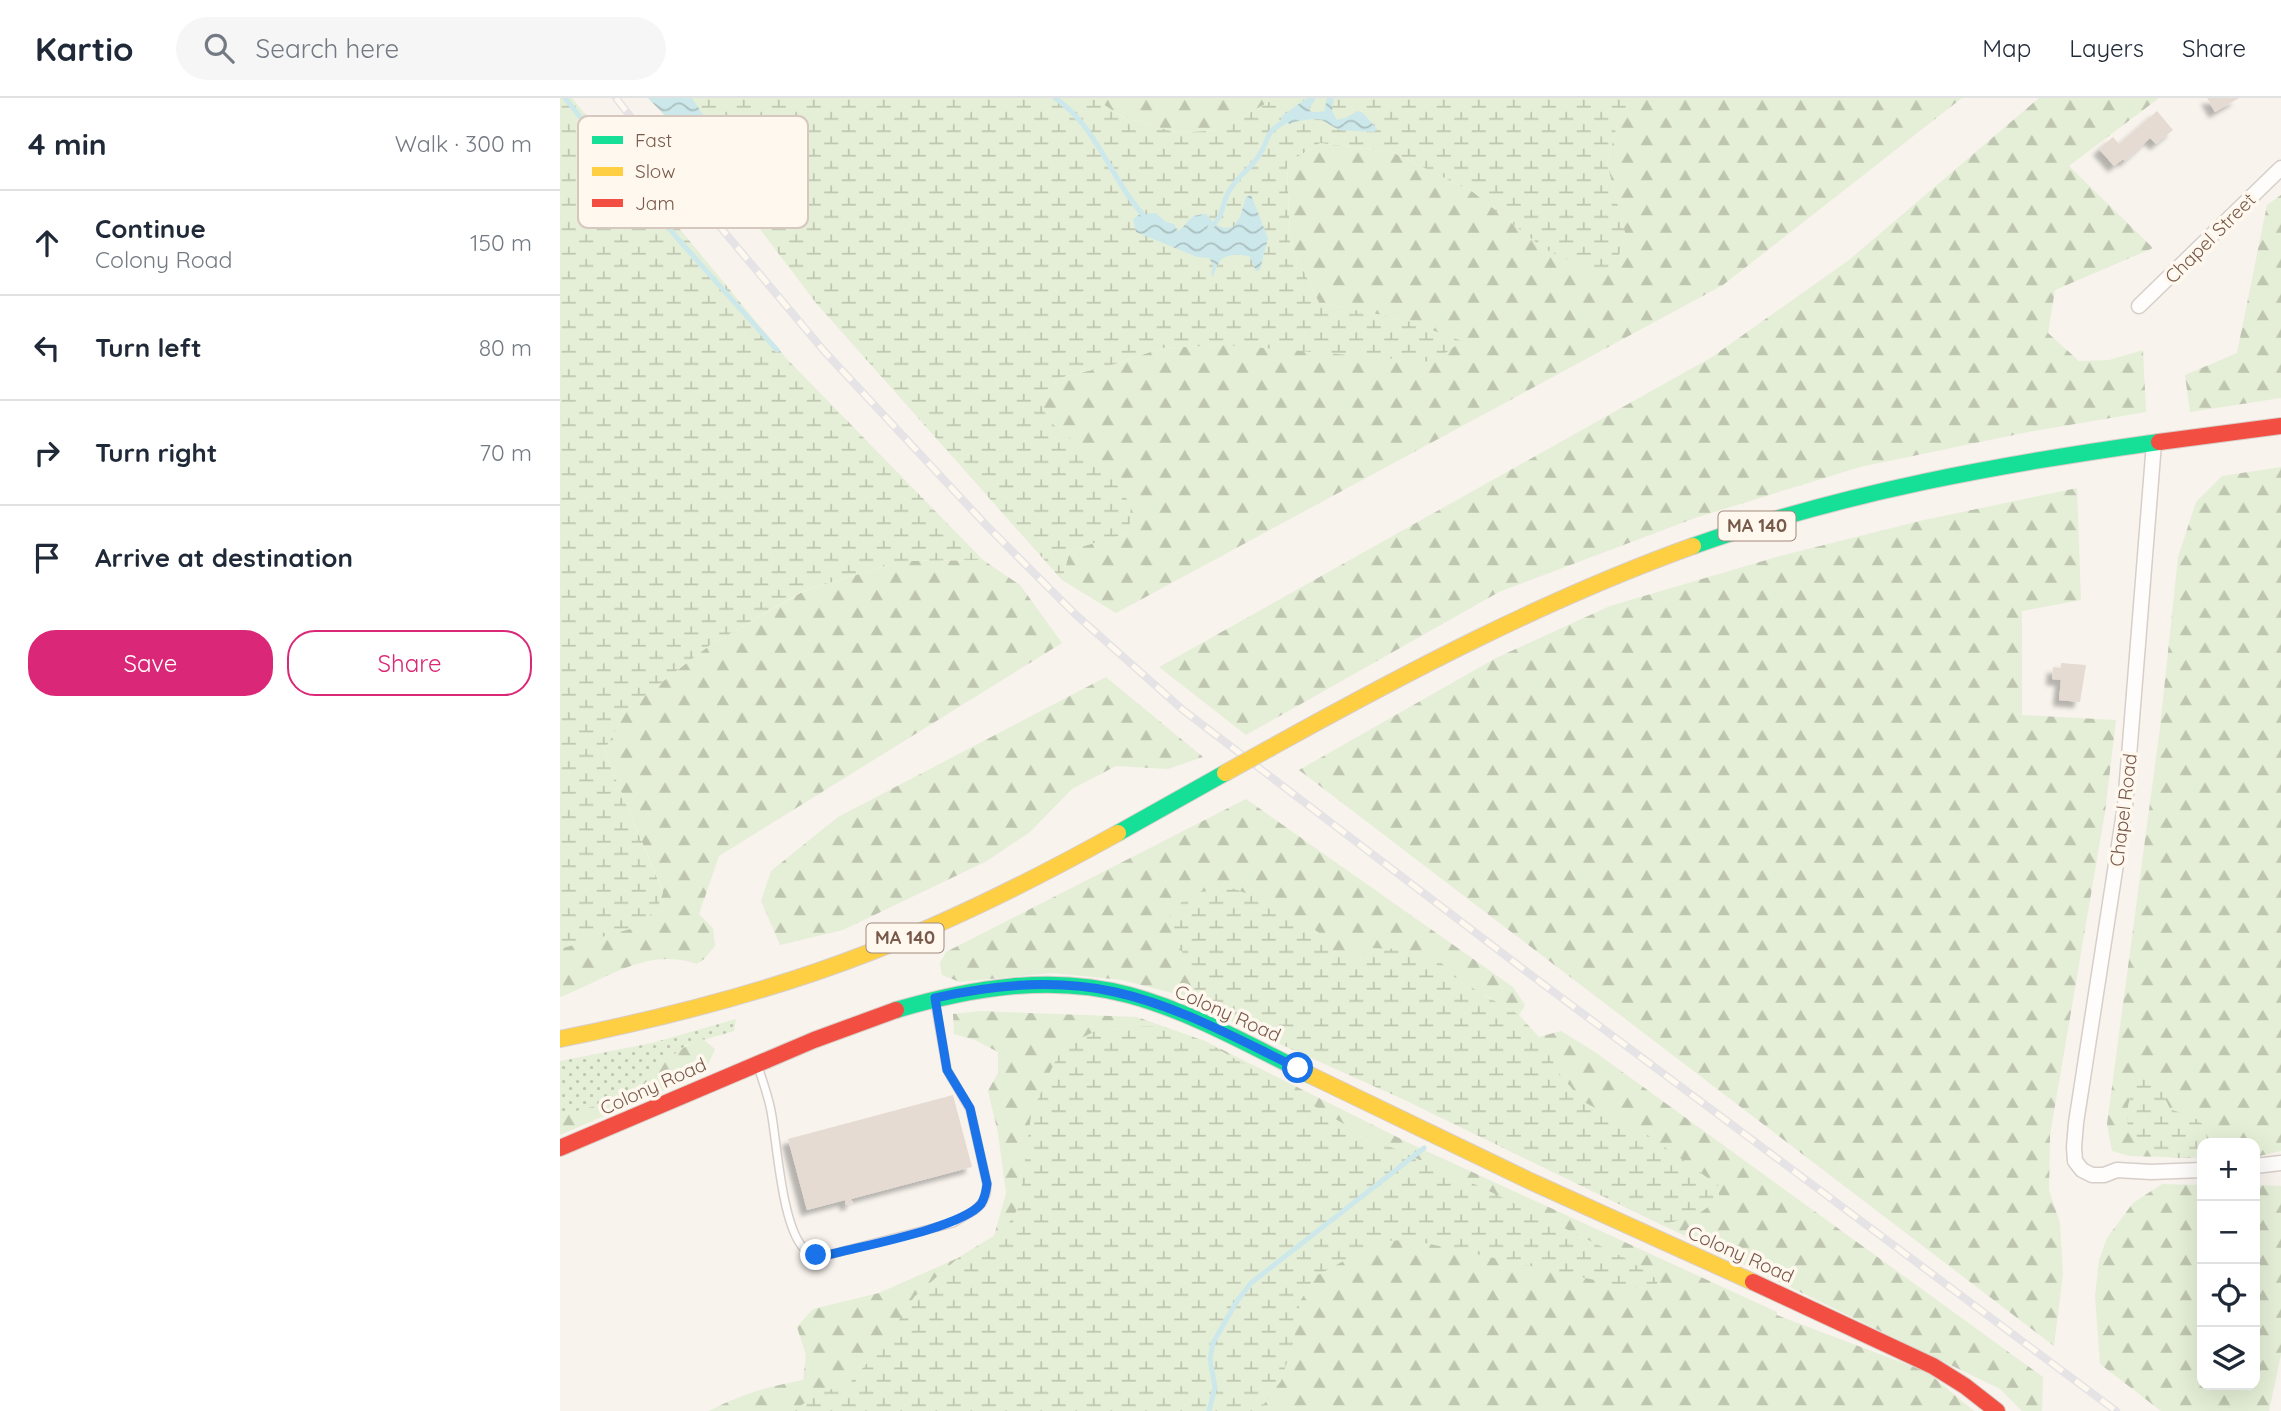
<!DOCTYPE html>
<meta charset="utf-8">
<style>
:root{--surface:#fff;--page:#f6f6f7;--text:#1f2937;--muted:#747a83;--line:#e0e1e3;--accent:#db2777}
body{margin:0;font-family:Quicksand,sans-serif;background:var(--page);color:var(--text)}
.controls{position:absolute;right:21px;bottom:21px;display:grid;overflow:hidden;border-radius:14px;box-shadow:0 7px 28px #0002}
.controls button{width:63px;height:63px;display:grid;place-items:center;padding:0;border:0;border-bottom:2px solid var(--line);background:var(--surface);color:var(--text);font:35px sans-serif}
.stop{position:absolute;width:21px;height:21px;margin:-16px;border:5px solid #1a73e8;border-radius:50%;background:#fff}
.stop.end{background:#1a73e8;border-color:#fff;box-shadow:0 2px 7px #0008}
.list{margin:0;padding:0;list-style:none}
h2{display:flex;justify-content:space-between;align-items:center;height:91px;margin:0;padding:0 28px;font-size:30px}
h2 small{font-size:23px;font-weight:400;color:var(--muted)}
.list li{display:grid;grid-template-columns:46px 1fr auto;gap:21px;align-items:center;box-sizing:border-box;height:105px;padding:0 28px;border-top:2px solid var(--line)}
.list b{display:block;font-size:26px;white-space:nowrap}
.list p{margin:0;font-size:23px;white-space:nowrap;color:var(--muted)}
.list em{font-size:23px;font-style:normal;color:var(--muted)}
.actions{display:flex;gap:14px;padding:21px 28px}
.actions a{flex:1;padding:16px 0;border:2px solid var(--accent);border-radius:28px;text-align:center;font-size:24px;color:var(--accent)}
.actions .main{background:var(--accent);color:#fff}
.icon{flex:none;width:38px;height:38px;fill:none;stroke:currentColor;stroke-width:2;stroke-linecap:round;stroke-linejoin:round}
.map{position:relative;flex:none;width:1721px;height:1313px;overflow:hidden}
header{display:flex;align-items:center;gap:42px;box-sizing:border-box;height:98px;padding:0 35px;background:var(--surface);border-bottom:2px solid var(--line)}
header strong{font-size:33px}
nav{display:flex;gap:38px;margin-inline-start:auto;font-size:24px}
.search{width:490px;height:63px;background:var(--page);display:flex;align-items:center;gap:18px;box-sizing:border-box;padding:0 24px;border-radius:38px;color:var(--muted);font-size:26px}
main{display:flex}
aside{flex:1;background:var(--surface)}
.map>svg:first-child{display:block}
.grass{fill:url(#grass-dots)}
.forest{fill:url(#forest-firs)}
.wetland{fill:url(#wetland-marsh)}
.water{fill:url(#water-waves)}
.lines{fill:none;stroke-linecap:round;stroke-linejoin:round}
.stream{stroke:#cde8ea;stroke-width:5}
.building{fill:#e5dbd3;filter:url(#shadow)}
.lane-casing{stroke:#d7cec9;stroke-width:10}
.street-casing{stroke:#d7cec9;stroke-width:17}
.fast-casing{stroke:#d8cec8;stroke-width:18}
.slow-casing{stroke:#d8cec8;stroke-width:18}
.jam-casing{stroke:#d8cec8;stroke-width:18}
.lane{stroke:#fefdfc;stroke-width:7}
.street{stroke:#fefdfc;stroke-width:14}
.fast{stroke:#16e098;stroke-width:16}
.slow{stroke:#ffcf43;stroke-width:16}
.jam{stroke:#f24e42;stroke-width:16}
.rail-casing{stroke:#e5e3e5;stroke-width:8}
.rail{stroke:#fff8ef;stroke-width:5;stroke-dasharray:16;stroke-linecap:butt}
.slow-bridge-casing{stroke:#dad0ca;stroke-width:18;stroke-linecap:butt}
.slow-bridge{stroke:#ffcf43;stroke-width:16}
.route{stroke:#1a73e8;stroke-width:9}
.labels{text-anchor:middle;stroke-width:7;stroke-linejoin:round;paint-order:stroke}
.shield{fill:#fff8ef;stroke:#a0897c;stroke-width:2}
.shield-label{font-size:18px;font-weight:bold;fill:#78594a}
.street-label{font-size:19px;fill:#78594a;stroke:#fff8ef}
.key{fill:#fff8ef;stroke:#d6c8be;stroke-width:2}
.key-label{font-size:19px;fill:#78594a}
</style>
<header>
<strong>Kartio</strong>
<div class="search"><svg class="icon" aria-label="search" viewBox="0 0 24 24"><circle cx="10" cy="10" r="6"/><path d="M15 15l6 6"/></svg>Search here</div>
<nav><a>Map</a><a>Layers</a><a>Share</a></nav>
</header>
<main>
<aside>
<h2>4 min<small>Walk · 300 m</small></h2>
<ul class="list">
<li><svg class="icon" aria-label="ahead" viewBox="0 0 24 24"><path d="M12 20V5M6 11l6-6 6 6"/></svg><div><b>Continue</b><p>Colony Road</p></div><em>150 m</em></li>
<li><svg class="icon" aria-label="left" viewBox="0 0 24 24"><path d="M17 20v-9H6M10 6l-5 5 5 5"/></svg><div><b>Turn left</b></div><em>80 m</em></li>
<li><svg class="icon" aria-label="right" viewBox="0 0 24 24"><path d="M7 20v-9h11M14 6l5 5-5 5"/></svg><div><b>Turn right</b></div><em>70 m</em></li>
<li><svg class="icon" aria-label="arrive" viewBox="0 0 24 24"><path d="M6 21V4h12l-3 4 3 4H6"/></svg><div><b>Arrive at destination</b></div></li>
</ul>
<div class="actions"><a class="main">Save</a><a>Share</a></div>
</aside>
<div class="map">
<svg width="1721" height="1313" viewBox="0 0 1721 1313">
<defs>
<pattern id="grass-dots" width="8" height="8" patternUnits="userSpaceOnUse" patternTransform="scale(1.75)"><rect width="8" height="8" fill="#e5efd7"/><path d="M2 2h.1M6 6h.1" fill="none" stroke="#bec5b0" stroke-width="1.8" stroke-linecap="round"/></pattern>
<pattern id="forest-firs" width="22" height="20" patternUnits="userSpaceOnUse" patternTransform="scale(1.75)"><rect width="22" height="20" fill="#e5efd7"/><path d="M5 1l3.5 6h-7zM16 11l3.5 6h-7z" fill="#bec5b0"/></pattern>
<pattern id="wetland-marsh" width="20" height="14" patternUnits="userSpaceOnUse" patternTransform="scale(1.75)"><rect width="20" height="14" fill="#e5efd7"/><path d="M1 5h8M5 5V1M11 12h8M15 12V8" fill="none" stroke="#bec5b0"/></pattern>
<pattern id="water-waves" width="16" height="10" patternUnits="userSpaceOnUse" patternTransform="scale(1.75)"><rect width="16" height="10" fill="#cde8ea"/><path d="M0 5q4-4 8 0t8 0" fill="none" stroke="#abbfc0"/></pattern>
<filter id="shadow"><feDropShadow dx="-6" dy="6" stdDeviation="2" flood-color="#0004"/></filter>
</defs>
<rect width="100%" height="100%" fill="#f8f3ed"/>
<path class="grass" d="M 176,921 L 174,933 L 126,947 L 72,991 L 42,1007 L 0,1017 L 0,963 L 92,945 Z"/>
<path class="forest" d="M 533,0 L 716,0 L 659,32 L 618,35 L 563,19 Z
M 1071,0 L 1402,0 L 1163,187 L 556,515 L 502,482 L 510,452 L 569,435 L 541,365 L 489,324 L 478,300 L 499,280 L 552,267 L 602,250 L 666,247 L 842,221 L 759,205 L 730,145 L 727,65 L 760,45 L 830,53 L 913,94 L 983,150 L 1066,139 L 1047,66 L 1057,27 Z
M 1479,0 L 1599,0 L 1509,68 L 1593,150 L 1495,192 L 1488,235 L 1519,263 L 1549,262 L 1583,252 L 1586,314 L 1468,334 L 1300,369 L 1135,420 L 939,494 L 686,637 L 599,569 L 1152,259 L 1289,162 Z
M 1721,97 L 1721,300 L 1630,314 L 1625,277 L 1677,255 L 1707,107 Z
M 1721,369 L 1721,1053 L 1695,1059 L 1695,1045 L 1642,1045 L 1642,1060 L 1570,1058 L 1552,1053 L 1547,1026 L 1600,630 L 1618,459 L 1636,404 L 1662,378 Z
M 1517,390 L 1521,502 L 1462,513 L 1462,617 L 1556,622 L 1545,714 L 1490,1037 L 1489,1092 L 1500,1125 L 1503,1176 L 1494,1248 L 739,672 L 936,560 L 1050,508 L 1220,458 L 1364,422 Z
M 423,462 L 460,487 L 502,545 L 159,758 L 139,816 L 153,830 L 155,848 L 144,861 L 137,866 C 87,848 45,882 0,899 L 0,849 L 3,850 L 103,794 L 44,653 L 67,611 L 150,547 L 244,493 L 341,463 Z
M 546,579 L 643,659 L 608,671 L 556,668 L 512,691 L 470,734 L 427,763 L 283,832 L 220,847 L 201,803 L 211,773 L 278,719 Z
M 686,701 L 953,889 L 965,907 L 959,917 L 925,897 L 645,864 L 635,901 L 562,882 L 492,875 L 400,884 L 382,877 L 380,865 L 386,854 Z
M 420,913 L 577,919 L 645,943 L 849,1045 L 1217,1214 L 1217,1217 L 1367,1274 L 1414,1313 L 149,1313 C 181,1296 207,1289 243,1282 L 246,1257 L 237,1229 L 253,1211 L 319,1195 L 398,1160 L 434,1138 L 446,1095 L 438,1035 L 428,993 L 438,975 L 438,954 L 415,942 L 394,936 L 393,916 Z
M 1001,933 L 1035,954 L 1483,1279 L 1482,1313 L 1462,1313 L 1440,1291 L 849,1004 L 901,1016 L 962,976 L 979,939 Z
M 143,941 L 155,951 L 149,965 L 128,982 L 0,1037 L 0,1017 C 25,1011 50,1006 72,991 C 97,973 112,951 143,941 Z
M 1602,1086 L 1642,1087 L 1642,1287 L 1695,1287 L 1695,1087 L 1721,1088 L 1721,1257 L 1709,1313 L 1601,1313 L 1540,1266 L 1535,1198 L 1539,1162 L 1547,1140 L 1573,1105 Z"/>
<path class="wetland" d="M 0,0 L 12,0 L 226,260 L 423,462 L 341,463 L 243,493 L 150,547 L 67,611 L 44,653 L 103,795 L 97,811 L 74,830 L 3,850 L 0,849 Z
M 88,0 L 533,0 L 563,19 L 618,35 L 659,32 L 716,0 L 1071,0 L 1057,27 L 1047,66 L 1066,139 L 1053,172 L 1026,171 L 983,150 L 913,94 L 830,53 L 760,45 L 727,65 L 730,145 L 759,205 L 842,221 L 902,243 L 873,264 L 666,247 L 602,250 L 552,267 L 499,280 L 478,300 L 489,323 L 541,365 L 571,407 L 569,435 L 510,452 L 502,482 L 256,205 L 146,60 Z
M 663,787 L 697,799 L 715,816 L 743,824 L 761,836 L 771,852 L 784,862 L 792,863 L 809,850 L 843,851 L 876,860 L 902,884 L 959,917 L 979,939 L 1001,978 L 1024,1004 L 1089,1038 L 1159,1088 L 1159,1101 L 1137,1117 L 1102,1127 L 849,1004 L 649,914 L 635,901 L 634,879 L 625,858 L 612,840 L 610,818 L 627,798 Z
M 599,928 L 645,943 L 799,1035 L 923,1090 L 1067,1161 L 1098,1182 L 1095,1192 L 1067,1189 L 851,1142 L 821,1143 L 754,1179 L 740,1204 L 734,1242 L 721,1283 L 699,1313 L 232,1313 L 262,1294 L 289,1286 L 323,1247 L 354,1199 L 398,1160 L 445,1131 L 459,1109 L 471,1017 L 488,978 L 502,950 L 543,929 Z
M 1585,975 L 1596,980 L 1610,1011 C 1631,1019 1647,1018 1647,1045 L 1642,1045 L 1642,1052 C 1624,1069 1582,1057 1571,1036 C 1561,1018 1571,988 1585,975 Z"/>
<path class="water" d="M 88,0 L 132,0 L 151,29 L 161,51 L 155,59 L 146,60 Z
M 747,0 L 756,0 L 749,11 L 752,14 L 764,14 L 767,0 L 774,0 L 772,13 L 777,22 L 785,20 L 798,13 L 803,15 L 817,31 L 814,34 L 779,32 L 760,21 C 754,21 736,22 730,26 L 721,22 L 722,18 Z
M 691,97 L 708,140 L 700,172 L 696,173 L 690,159 C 682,156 668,155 661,162 C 657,166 655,174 653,179 L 651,176 L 653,167 L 649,160 L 637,159 L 576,134 L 573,121 L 580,116 L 596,115 L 606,124 L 614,126 L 618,133 C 631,124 626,117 646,116 C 655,126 659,132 673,129 L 680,119 L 686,99 Z"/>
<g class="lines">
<path class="stream" d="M 5,0 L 118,141 L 217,252
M 495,0 C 538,29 551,83 586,120
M 650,129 C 663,120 661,110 667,97 C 676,78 689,73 698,59 C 712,39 701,37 727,22
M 649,1313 L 655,1289 L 650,1261 L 653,1245 L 677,1203 L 691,1185 L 864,1050"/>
</g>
<path class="building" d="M 1647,0 L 1679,0 L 1655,14 Z
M 1597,13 L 1613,32 L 1596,46 L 1590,40 L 1565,63 L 1563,61 L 1554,68 L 1539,51 L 1553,39 L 1559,46 Z
M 1501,565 L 1526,567 L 1520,604 L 1499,602 L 1501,582 L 1492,581 L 1493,569 L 1501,570 Z
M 393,997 L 412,1069 L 291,1101 L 293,1105 L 286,1107 L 285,1102 L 247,1112 L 228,1041 Z"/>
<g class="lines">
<defs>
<path id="lane" d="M 197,966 C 202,981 208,997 211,1013 C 217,1043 222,1136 247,1153 C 253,1158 261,1157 268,1157 L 393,1125 L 415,1112 L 422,1105 L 426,1096 L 427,1086 L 410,1011 L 387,972 L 375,904"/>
<path id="street" d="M 1579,208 L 1721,70
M 1594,345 L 1565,708 L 1516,1025 L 1514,1049 L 1515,1063 L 1522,1072 L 1532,1077 L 1544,1077 L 1557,1072 L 1591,1074 L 1642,1072
M 1695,1068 L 1721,1065"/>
<path id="fast" d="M 1133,448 C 1284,394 1441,366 1599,344
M 558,735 L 665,675
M 336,912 C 411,890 492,876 569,897 C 632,914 691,948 750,977"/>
<path id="slow" d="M 712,649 C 849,573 986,501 1133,448
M 0,941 C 104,920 208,894 308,855 C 394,822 477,780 558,735
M 750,977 L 970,1083 L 1193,1184"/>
<path id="jam" d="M 1599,344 L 1721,328
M 0,1050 L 254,942 L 336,912
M 1193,1184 L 1373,1268 L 1405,1288 L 1437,1313"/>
</defs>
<use href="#lane" class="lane-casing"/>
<use href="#street" class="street-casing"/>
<use href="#fast" class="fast-casing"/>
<use href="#slow" class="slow-casing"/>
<use href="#jam" class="jam-casing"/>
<use href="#lane" class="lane"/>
<use href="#street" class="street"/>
<use href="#fast" class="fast"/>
<use href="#slow" class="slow"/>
<use href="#jam" class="jam"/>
<defs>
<path id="rail" d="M 56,0 L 110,69 L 264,253 L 427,428 L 515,516 L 623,612 L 975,880 L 1556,1313"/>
</defs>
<use href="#rail" class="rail-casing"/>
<use href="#rail" class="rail"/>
<defs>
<path id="slow-bridge" d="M 665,675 L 712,649"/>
</defs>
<use href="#slow-bridge" class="slow-bridge-casing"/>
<use href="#slow-bridge" class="slow-bridge"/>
</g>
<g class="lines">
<path class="route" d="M 256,1157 L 268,1157 C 301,1148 401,1130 421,1106 C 425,1100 426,1094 427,1086 L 410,1010 L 387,972 L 375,900 C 432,887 497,881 555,894 C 619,908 679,942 738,970"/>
</g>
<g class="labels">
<g class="shield">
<rect x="1158.5" y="413.5" width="77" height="29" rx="5"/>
<rect x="306.5" y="825.5" width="77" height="29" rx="5"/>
</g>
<g class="shield-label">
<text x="1197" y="434">MA 140</text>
<text x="345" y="846">MA 140</text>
</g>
<g class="street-label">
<text transform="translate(1650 140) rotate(-45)" y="7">Chapel Street</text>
<text transform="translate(1563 712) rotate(-83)" y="7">Chapel Road</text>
<text transform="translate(668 915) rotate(24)" y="7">Colony Road</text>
<text transform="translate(93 988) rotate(-24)" y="7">Colony Road</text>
<text transform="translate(1181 1156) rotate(24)" y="7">Colony Road</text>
</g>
</g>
<rect x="18" y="18" width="230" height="112" rx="10" class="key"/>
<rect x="32" y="38" width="31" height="8" fill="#16e098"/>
<rect x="32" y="69" width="31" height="9" fill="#ffcf43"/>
<rect x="32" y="101" width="31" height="8" fill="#f24e42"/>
<g class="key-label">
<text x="75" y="49">Fast</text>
<text x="75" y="80">Slow</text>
<text x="75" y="112">Jam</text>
</g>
</svg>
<div class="controls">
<button>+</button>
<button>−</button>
<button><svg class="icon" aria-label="locate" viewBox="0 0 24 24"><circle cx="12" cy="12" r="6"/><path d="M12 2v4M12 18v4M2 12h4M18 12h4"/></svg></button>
<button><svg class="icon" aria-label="layers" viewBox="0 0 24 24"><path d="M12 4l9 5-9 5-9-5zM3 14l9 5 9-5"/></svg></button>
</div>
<div class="stop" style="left:738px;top:970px"></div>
<div class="stop end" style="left:256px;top:1157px"></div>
</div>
</main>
